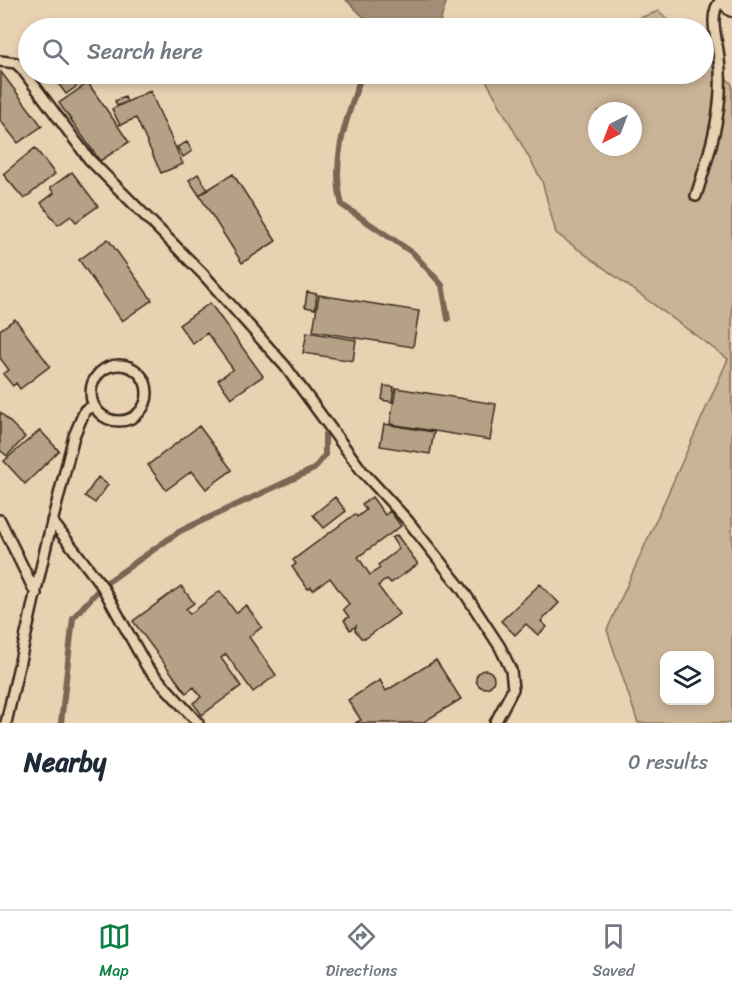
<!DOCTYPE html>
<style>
:root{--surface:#fff;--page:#f6f6f7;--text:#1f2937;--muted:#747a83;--line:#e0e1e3;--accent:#0b8043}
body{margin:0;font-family:Sriracha,sans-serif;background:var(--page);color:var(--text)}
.controls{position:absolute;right:18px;bottom:18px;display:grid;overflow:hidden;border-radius:12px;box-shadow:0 3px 9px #0003}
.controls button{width:54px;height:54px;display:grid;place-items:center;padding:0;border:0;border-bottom:2px solid var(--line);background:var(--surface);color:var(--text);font:30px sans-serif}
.compass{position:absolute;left:588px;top:102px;width:54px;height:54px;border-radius:50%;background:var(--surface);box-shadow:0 3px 9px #0003;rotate:222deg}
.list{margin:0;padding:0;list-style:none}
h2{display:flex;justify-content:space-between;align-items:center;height:78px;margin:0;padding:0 24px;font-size:26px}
h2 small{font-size:20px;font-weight:400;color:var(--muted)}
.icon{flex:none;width:33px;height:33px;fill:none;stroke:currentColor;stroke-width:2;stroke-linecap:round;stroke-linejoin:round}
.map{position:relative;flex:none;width:732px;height:723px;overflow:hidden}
.search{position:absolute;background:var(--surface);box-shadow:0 3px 9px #0003;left:18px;right:18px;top:18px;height:66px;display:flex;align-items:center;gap:15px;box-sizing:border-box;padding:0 21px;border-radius:33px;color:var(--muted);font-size:22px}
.sheet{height:186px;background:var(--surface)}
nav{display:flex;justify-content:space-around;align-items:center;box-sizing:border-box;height:84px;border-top:2px solid var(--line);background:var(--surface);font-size:16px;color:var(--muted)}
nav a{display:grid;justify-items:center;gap:3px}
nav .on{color:var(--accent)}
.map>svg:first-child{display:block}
.green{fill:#cab497;stroke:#826f5a;stroke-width:1.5;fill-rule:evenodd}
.water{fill:#a28e76;stroke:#796653;stroke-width:1.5}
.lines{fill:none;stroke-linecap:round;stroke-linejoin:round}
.stream{stroke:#796653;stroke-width:6}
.building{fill:#b5a186;stroke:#3b2a1e;stroke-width:1.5}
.lane-casing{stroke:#3b2a1e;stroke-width:14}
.street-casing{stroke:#3b2a1e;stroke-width:22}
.lane{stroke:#e9d2b2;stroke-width:9}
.street{stroke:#e9d2b2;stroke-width:18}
</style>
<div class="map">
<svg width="732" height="723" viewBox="0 0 732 723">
<rect width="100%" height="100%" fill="#e9d2b2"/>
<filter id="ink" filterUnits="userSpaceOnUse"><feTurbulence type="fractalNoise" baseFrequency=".0167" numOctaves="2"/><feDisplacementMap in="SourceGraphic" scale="12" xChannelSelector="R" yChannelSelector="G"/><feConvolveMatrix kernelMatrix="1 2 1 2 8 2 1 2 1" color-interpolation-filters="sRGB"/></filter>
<g filter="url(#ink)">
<path class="green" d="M 659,11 L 676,28 L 611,28 Z
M 704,56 L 732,84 L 732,723 L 638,723 L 607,630 L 728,359 L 556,233 L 542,181 L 483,75 L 704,74 ZM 597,111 L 633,111 L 633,147 L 597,147 ZM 664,656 L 710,656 L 710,700 L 664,700 Z"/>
<path class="water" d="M 346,0 L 447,0 L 438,28 L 375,28 Z"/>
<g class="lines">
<path class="stream" d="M 362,74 C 347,117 330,159 342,205 L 413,253 L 442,285 L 448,319
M 61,723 L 73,618 L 102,586 L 180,531 L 314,469 L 325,455 L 325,435"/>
</g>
<path class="building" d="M 1,72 L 42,126 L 18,143 L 0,120 Z
M 51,74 L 85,74 L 88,78 L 66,94 Z
M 88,83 L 129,142 L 100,161 L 59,103 Z
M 150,91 L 183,164 L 161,173 L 136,118 L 120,125 L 112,109 Z
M 125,97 L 127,102 L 117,106 L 115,101 Z
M 187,142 L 192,151 L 183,157 L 177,147 Z
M 35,148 L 55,174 L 24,199 L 3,174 Z
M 72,172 L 98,206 L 76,222 L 71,216 L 58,225 L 41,203 L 54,193 L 50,188 Z
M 198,174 L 208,190 L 199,195 L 189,180 Z
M 233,174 L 276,241 L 242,263 L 199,195 Z
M 108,239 L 152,300 L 122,321 L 79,260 Z
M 307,292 L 317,294 L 315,309 L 305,307 Z
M 319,295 L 419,311 L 413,347 L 313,331 Z
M 210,303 L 263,376 L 231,398 L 218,380 L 233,369 L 207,333 L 193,344 L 179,325 Z
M 15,319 L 50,366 L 20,389 L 16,383 L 13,386 L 3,374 L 9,370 L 0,358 L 0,330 Z
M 307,332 L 356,340 L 353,361 L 303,353 Z
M 384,386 L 394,387 L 392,402 L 382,400 Z
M 396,388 L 496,404 L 490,440 L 390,424 Z
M 0,412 L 25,437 L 7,456 L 0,450 Z
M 384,424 L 434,432 L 430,454 L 380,446 Z
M 199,426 L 232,470 L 206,489 L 192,471 L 166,490 L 148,465 Z
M 40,430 L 59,451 L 25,484 L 4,461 Z
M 98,477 L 108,485 L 95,503 L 85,496 Z
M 335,497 L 346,511 L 324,528 L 313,515 Z
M 372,497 L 385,515 L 390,511 L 401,526 L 358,557 L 370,575 L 380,568 L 378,565 L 399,549 L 392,538 L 397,535 L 418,564 L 391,583 L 387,579 L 378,586 L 399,614 L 366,638 L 361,638 L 355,630 L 356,626 L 350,630 L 344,620 L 349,617 L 343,609 L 349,604 L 330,578 L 313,590 L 311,587 L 308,589 L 292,567 L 296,564 L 293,560 L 355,514 L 357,517 L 366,510 L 362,504 Z
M 540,584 L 559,603 L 541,621 L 547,627 L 538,635 L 526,624 L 515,635 L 501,621 Z
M 181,586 L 194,603 L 186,609 L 190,614 L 220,591 L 236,613 L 246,605 L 262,627 L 249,637 L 276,675 L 253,692 L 226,654 L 221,658 L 241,686 L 202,715 L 193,703 L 201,697 L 194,687 L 186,693 L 133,621 Z
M 436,660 L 461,699 L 422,723 L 355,723 L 361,720 L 348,700 L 380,680 L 386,691 Z
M476 679a9 9 0 1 1 18 0a9 9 0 1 1-18 0Z"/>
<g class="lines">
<defs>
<path id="lane" d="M 0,61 L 16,63 L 22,69 L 89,159 L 203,274 L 285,366 L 362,471 L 408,521 L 462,589 L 500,647 L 511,670 L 513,689 L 495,723
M 696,196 C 710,151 725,107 719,59 C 718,41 707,15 721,0
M91 393a28 28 0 1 1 56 0a28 28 0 1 1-56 0Z
M 0,520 L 36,594
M 52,521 L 102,586 L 147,667 L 198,723
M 6,723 L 46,546 L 74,436 L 85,410 L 94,406"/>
<path id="street" d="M 726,0 L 732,7"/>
</defs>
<use href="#lane" class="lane-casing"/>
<use href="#street" class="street-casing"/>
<use href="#lane" class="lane"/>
<use href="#street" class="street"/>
</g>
</g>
</svg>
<div class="controls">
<button><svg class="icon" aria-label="layers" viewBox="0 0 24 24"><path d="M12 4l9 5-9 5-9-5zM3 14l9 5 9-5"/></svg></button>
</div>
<svg class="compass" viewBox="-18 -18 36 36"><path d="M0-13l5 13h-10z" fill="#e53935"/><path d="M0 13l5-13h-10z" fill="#747a83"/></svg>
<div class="search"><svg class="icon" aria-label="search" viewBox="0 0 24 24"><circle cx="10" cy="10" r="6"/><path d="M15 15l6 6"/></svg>Search here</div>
</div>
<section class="sheet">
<h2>Nearby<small>0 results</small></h2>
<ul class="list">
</ul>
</section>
<nav>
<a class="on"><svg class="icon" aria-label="map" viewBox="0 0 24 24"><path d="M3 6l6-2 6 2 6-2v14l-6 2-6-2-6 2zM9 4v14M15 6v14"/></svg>Map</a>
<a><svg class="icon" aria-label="directions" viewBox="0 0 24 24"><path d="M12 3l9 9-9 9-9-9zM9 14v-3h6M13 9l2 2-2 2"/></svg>Directions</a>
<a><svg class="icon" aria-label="saved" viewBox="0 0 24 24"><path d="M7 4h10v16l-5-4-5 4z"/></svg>Saved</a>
</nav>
